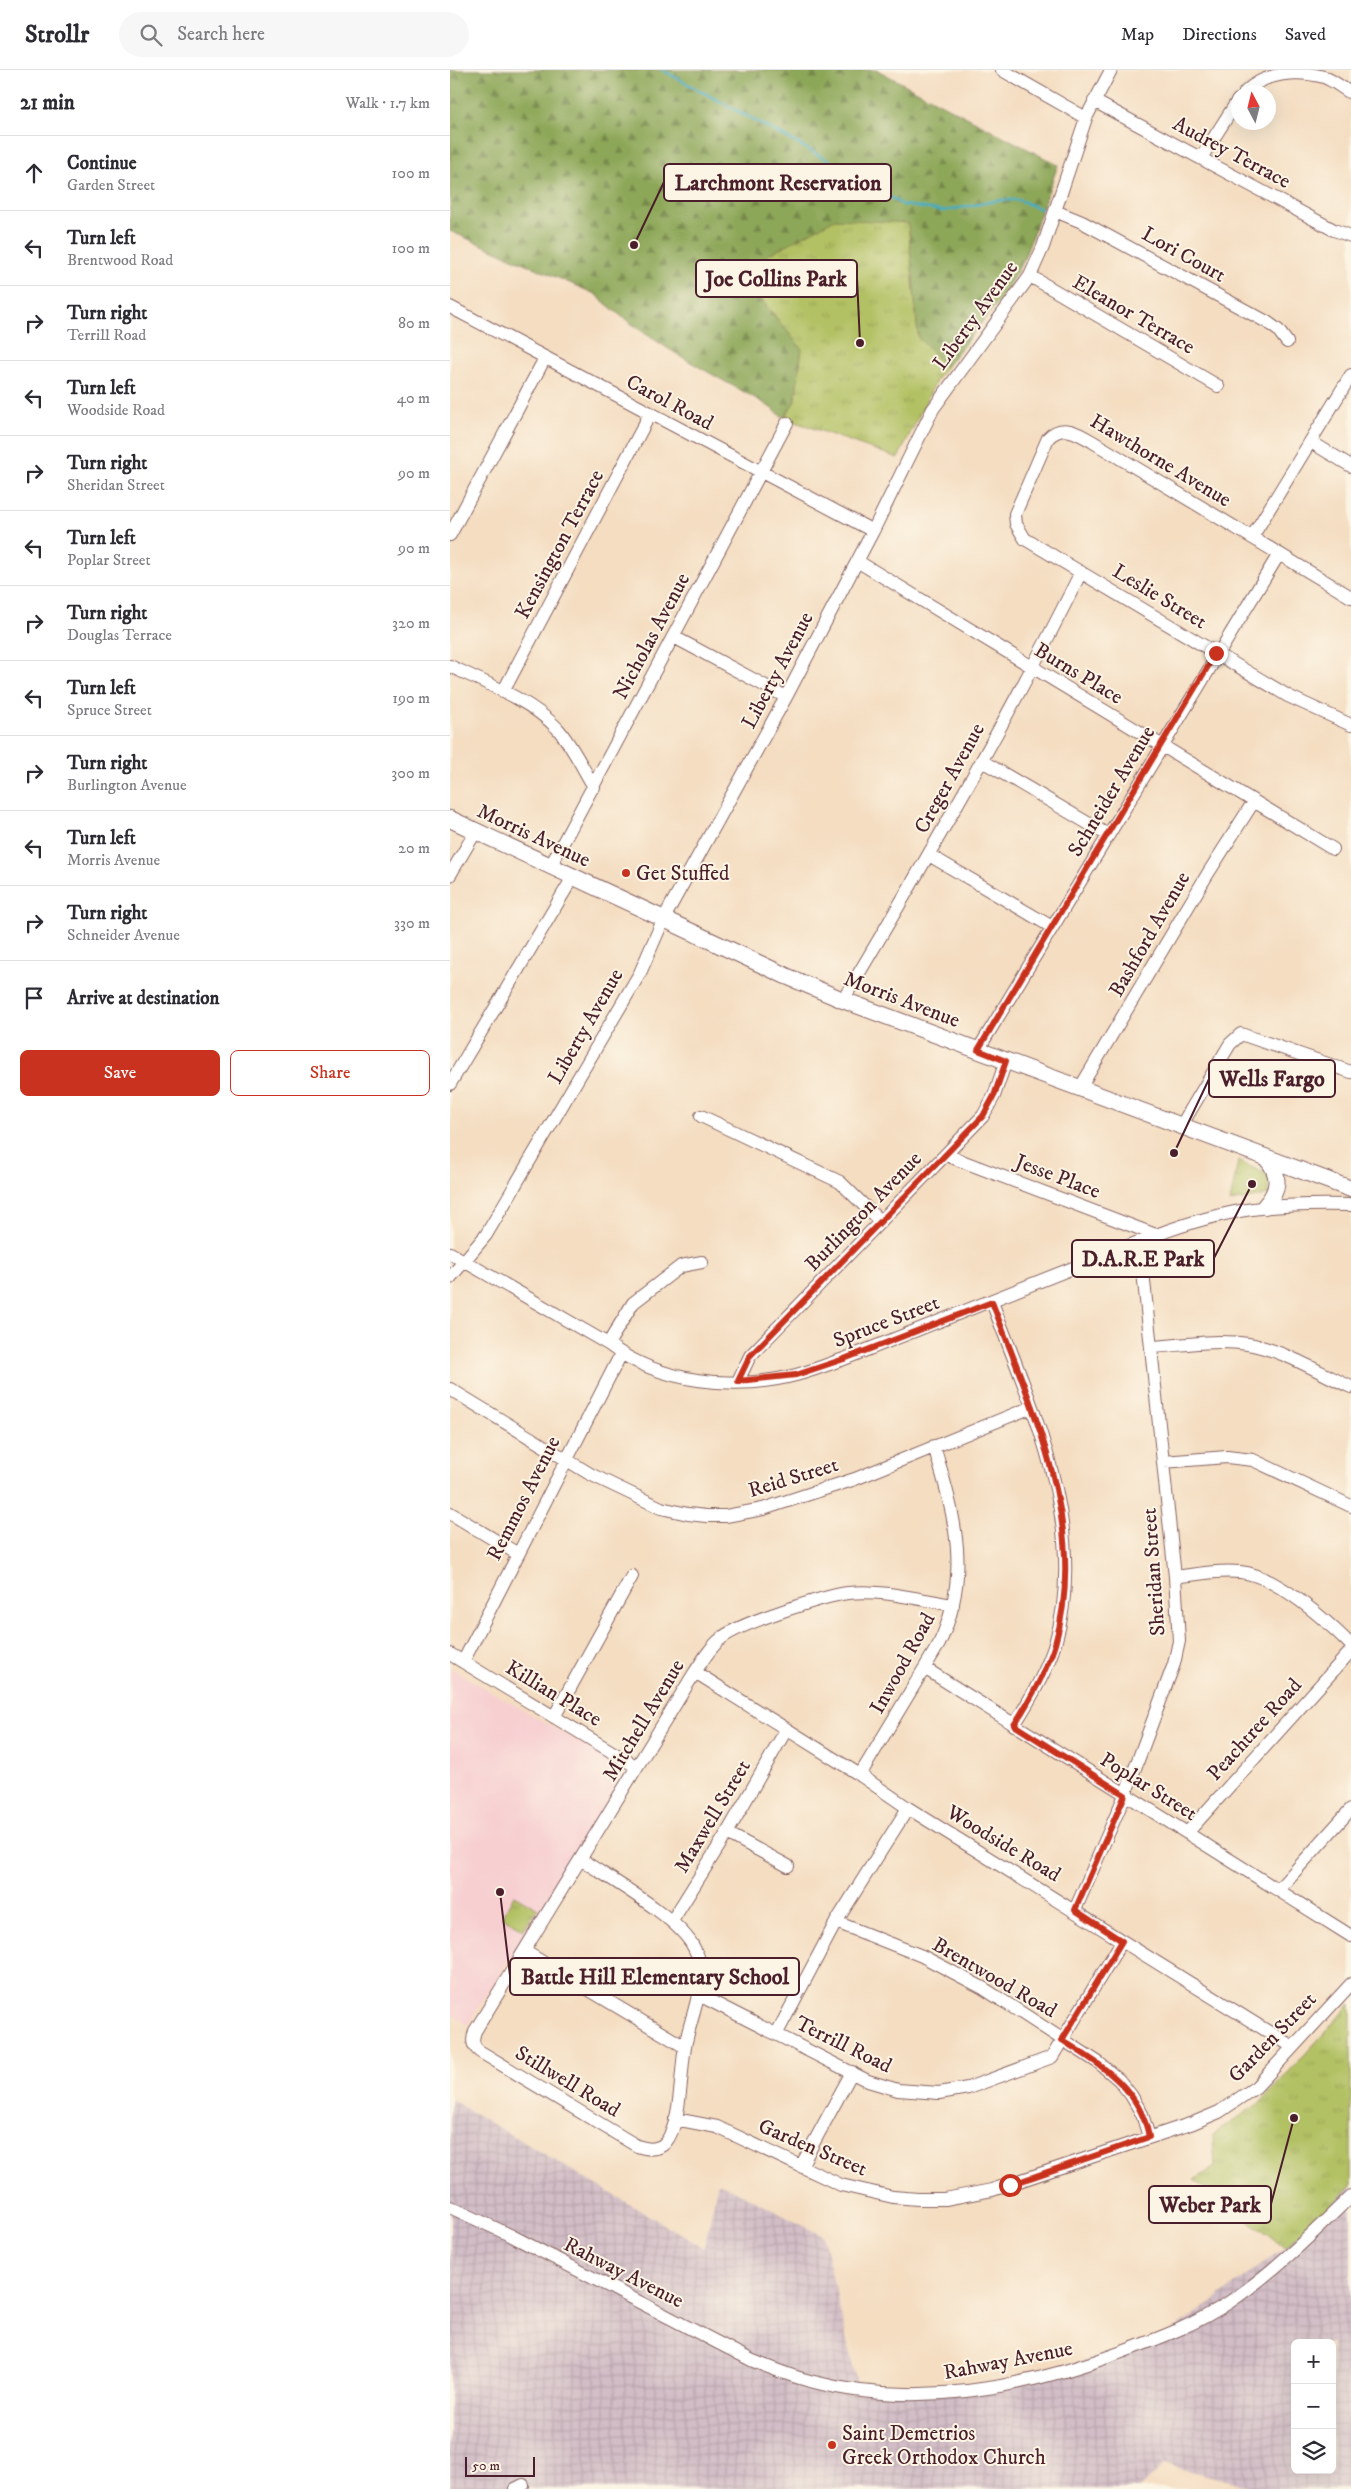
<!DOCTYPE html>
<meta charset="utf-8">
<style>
:root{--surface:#fff;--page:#f7f7f7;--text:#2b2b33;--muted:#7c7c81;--line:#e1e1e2;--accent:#c8321e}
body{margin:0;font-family:"IM FELL DW Pica",serif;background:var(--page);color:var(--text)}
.controls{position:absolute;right:15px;bottom:15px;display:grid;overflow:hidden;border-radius:8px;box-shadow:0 5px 20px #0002}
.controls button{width:45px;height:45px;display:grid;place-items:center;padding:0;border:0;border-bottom:1px solid var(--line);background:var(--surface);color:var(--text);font:25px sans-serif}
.compass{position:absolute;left:781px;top:15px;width:45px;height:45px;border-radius:50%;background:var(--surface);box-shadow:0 5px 20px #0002;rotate:353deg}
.scale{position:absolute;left:15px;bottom:12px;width:70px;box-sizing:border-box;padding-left:5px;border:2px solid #4a1f2b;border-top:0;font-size:14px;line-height:18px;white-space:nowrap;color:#4a1f2b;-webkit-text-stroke:4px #fcf5e5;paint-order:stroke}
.stop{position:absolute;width:15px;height:15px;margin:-11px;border:4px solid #c8321e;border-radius:50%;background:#fff}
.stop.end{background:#c8321e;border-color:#fff;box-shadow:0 1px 5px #0008}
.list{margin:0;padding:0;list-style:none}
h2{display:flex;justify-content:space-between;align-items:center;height:65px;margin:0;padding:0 20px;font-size:21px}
h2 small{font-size:16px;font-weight:400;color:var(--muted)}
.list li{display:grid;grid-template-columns:32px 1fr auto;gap:15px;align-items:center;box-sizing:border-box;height:75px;padding:0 20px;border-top:1px solid var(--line)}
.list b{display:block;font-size:19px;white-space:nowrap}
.list p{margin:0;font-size:16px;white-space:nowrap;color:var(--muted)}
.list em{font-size:16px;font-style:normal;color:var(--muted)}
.actions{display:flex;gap:10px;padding:15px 20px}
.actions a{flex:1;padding:11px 0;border:1px solid var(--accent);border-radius:8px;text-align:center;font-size:18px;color:var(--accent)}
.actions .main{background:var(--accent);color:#fff}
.icon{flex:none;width:28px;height:28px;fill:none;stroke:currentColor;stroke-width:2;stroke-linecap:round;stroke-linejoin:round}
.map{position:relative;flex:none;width:901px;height:2419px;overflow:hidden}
header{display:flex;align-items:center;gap:30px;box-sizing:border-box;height:70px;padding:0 25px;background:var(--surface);border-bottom:1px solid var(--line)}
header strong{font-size:24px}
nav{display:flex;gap:28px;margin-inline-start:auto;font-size:18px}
.search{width:350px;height:45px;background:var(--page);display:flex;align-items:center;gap:12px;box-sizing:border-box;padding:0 18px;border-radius:28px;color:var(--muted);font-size:19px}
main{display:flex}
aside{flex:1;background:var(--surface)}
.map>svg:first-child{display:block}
.built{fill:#f7cfd1}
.industrial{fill:url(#industrial-grid);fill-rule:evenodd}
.forest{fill:url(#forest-firs);stroke:#6c6342}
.park{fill:url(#park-tufts);stroke:#7e7047}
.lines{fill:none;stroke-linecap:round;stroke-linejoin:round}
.stream{stroke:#43adc2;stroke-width:2.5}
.minor-casing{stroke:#866260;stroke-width:14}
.major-casing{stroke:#866260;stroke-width:18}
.minor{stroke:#fff;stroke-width:12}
.major{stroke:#fff;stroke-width:16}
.route{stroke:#c8321e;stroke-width:6}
.poi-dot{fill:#c8321e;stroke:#fcf5e5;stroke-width:2}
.labels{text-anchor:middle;stroke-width:4;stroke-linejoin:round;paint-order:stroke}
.street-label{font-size:21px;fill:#4a1f2b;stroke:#fcf5e5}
.poi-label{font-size:21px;fill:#4a1f2b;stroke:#fcf5e5;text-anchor:start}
.leader{fill:none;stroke:#4a1f2b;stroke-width:2}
.callout-dot{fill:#4a1f2b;stroke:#fcf5e5;stroke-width:2}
.callout{fill:#fcf5e5;stroke:#4a1f2b;stroke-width:2}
.callout-label{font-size:22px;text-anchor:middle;font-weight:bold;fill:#4a1f2b}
</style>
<header>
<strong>Strollr</strong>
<div class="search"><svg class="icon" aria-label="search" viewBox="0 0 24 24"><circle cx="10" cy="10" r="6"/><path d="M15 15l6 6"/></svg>Search here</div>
<nav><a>Map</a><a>Directions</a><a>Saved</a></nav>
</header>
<main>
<aside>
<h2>21 min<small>Walk · 1.7 km</small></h2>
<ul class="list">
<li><svg class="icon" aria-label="ahead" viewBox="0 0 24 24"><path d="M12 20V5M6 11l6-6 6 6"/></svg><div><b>Continue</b><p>Garden Street</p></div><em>100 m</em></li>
<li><svg class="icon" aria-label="left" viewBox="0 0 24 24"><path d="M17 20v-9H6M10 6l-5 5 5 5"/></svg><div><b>Turn left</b><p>Brentwood Road</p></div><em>100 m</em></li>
<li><svg class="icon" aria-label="right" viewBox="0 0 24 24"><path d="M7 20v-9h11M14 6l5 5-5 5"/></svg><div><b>Turn right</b><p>Terrill Road</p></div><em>80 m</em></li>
<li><svg class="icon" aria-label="left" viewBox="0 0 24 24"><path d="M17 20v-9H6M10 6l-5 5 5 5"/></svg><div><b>Turn left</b><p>Woodside Road</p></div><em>40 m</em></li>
<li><svg class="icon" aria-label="right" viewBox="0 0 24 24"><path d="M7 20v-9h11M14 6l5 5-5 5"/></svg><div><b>Turn right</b><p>Sheridan Street</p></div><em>90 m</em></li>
<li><svg class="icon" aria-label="left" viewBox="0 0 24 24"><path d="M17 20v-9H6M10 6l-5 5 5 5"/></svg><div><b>Turn left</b><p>Poplar Street</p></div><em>90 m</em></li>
<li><svg class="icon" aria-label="right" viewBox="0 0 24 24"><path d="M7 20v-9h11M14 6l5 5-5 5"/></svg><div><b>Turn right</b><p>Douglas Terrace</p></div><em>320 m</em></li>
<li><svg class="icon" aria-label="left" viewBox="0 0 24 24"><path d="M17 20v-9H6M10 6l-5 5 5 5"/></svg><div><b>Turn left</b><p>Spruce Street</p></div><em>190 m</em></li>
<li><svg class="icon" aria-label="right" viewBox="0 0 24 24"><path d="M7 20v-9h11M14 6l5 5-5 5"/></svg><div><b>Turn right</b><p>Burlington Avenue</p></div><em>300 m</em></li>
<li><svg class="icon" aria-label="left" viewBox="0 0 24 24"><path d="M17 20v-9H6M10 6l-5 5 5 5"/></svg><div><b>Turn left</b><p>Morris Avenue</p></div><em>20 m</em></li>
<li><svg class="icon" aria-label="right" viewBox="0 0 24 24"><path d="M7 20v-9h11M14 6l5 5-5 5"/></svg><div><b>Turn right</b><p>Schneider Avenue</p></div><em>330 m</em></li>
<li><svg class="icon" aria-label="arrive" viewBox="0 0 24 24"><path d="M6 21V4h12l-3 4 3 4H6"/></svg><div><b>Arrive at destination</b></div></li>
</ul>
<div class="actions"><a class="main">Save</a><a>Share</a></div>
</aside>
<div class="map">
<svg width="901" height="2419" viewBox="0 0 901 2419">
<defs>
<pattern id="industrial-grid" width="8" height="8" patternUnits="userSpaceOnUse" patternTransform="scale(1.25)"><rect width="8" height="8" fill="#d2bdc6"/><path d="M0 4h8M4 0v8" fill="none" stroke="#b6a2aa"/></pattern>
<pattern id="forest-firs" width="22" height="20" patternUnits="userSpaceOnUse" patternTransform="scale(1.25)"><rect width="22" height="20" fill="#8da759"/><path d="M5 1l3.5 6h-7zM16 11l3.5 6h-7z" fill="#75874a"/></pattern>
<pattern id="park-tufts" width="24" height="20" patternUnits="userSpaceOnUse" patternTransform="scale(1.25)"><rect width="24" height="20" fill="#b2c163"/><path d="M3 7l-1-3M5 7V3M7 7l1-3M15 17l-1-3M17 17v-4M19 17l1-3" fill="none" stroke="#9ba556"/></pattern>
</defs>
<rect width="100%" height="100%" fill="#fcf5e5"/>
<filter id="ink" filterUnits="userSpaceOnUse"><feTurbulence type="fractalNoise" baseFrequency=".02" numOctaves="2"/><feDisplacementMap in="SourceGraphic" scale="10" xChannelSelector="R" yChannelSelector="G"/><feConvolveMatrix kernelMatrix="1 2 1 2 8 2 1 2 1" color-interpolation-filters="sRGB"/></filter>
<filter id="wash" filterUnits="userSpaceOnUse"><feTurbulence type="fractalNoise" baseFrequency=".0096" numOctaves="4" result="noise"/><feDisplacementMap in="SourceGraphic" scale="20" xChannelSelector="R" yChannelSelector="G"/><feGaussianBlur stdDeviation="1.12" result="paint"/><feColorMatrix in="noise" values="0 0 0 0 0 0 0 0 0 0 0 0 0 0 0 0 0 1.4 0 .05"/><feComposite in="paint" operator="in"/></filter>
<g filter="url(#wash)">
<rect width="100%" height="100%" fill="#f4ddc1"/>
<path class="built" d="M 0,1598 L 177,1700 L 18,1955 L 0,1943 Z"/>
<path class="industrial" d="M 0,2029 L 254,2178 L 268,2112 L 373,2166 L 408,2319 L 540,2318 L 712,2269 L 835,2177 L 901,2115 L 901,2419 L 811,2419 L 714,2394 L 689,2419 L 0,2419 ZM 845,2273 L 882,2273 L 882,2400 L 845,2400 Z"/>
<path class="forest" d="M 0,0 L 427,0 L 608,95 L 574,189 L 553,226 L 496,297 L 468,267 L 458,153 L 288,201 L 352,279 L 345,331 L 334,348 C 313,330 289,320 265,306 C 222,282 181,257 145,224 L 0,161 Z"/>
<path class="park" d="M 385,149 L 458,153 L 468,267 L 496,297 L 487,309 L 448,388 L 334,348 L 345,331 L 352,279 L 288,201 Z
M 788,1091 L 819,1105 L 818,1125 L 780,1132 Z
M 64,1825 L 88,1839 L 73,1860 L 52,1847 Z
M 901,1934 L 901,2117 L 835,2177 L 744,2110 L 765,2097 L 763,2065 L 811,2032 Z"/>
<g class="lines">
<path class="stream" d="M 212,0 L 396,100 L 453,135 L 494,141 L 550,130 L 569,130 L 591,139"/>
</g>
</g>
<g filter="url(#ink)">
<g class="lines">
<defs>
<path id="minor" d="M 552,0 L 636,48
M 795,22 C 816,2 847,0 874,7 C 884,11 892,18 901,23
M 644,31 L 884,160 L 901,166
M 751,88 L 788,30
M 605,141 L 632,152 L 817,252 L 828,260 L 837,272
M 580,206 L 768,316
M 0,237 L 423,461
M 861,372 L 901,396
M 0,465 L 95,288
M 802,467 L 901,305
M 407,491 L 883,779
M 901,527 L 643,372 C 628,363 613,353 598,368 L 565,444 L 566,454 L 575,469 L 838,626 L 901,655
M 224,567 L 336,627
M 0,596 C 35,613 79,629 107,658 C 122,675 132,697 144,717
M 53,622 L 200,344
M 532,691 L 658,765
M 479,785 L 602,857
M 100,797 L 337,353
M 0,805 L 26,761
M 393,930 C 477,789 559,648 631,502
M 528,980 L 829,484
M 0,1014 L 123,807
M 630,1018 L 757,805 L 804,731
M 251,1046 L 390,1112 L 430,1151
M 731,1056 L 780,974 L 791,964 L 901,1002
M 496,1085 L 706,1165
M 0,1183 L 158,1274 C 209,1313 285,1321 346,1305 C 362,1301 378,1294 394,1289 L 706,1165 C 777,1138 825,1133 901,1135
M 0,1208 L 36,1165 L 190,903 L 214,848 L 336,627 L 423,461 L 483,339 L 580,206 L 593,177 L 636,48 L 661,0
M 542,1232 C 582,1338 639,1458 605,1574 C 596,1603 580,1630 564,1655
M 158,1274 L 183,1233 L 231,1196 L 252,1192
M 702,1277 C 733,1275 766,1269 798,1274 C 833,1280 868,1302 901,1317
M 288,1311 L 300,1286 L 533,1046 L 544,1026 L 556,991
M 0,1319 L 140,1404 L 211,1438 L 238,1444 L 256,1446 L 276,1446 L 313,1439 L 405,1409 L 582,1337
M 713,1392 L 777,1387 L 803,1390 L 901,1436
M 0,1443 L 68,1484
M 725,1507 C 747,1504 769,1500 790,1502 C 826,1505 877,1551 901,1575
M 0,1584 L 187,1697
M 13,1592 L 171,1284
M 476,1599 L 901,1866
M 245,1602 L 410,1705 L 458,1738 L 843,1977
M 104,1647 L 182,1506
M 410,1705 L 489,1574 C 522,1504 505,1447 484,1376
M 277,1763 L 338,1796
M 737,1763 L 901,1581
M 132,1790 C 160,1809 230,1848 244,1878 C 248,1885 251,1895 251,1903 C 251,1927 239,1953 235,1977 C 230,2002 232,2054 215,2073 C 207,2081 197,2079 187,2076 L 29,1981 C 22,1975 22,1970 25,1961 L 245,1602 C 253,1590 261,1576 273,1567 C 291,1553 374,1526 398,1523 C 432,1519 470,1530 503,1535
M 828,1820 L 901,1739
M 625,1840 L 675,1725 L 724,1594 L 729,1571 L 725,1507 L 690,1173
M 222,1851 L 277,1763 L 336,1660
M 386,1852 L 472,1886 L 533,1918 L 649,1993 L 669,2010 L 681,2025 L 692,2044 L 699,2067
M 74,1881 L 235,1977
M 247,1924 L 418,2011 L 448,2020 L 489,2023 L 518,2018 L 602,1987 L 672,1871
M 327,1963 L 386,1852 L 458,1738
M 225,2049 L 267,2057 L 391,2115 L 443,2127 L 468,2129 L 495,2129 L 542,2120 L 743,2053 L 769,2042 L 806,2017 L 901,1914
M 351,2096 L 402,2002
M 0,2137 L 62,2166 L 303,2291 C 321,2298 340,2306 360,2311 C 464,2339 573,2319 672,2282 C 710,2268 747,2254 781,2231 C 825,2201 863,2163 901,2126
M 65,2419 L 73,2415"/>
<path id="major" d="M 0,749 L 336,906 L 393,930 L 901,1119
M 815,1136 C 829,1121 831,1105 817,1089"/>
</defs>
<use href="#minor" class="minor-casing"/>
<use href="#major" class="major-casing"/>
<use href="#minor" class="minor"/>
<use href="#major" class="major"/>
</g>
</g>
<g class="lines" filter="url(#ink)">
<path class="route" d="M 560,2115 L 699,2067 C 690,2018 651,1995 612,1970 L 672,1871 L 625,1840 L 675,1725 L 564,1655 C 580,1630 596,1603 605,1574 C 639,1458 582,1338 542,1232 L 394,1289 L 346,1305 L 288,1311 L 300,1286 L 533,1046 L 544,1026 L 556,991 L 528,980 L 766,583"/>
</g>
<g class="poi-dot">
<circle cx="176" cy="803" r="5"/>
<circle cx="382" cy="2375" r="5"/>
</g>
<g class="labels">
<g class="street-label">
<text transform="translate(782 82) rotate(28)" y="7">Audrey Terrace</text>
<text transform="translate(734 184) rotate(29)" y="7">Lori Court</text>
<text transform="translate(684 244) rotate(30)" y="7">Eleanor Terrace</text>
<text transform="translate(525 245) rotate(-54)" y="7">Liberty Avenue</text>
<text transform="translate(220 332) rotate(28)" y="7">Carol Road</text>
<text transform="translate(711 390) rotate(31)" y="7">Hawthorne Avenue</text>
<text transform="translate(109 474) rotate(-62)" y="7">Kensington Terrace</text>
<text transform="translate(710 526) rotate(31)" y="7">Leslie Street</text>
<text transform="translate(201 566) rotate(-62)" y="7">Nicholas Avenue</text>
<text transform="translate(327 600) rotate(-62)" y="7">Liberty Avenue</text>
<text transform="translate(629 603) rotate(31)" y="7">Burns Place</text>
<text transform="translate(499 708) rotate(-61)" y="7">Creger Avenue</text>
<text transform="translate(661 721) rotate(-59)" y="7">Schneider Avenue</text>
<text transform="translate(84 765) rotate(25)" y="7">Morris Avenue</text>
<text transform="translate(699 864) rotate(-60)" y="7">Bashford Avenue</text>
<text transform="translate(452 929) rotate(21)" y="7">Morris Avenue</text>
<text transform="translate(135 956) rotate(-60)" y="7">Liberty Avenue</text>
<text transform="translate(608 1106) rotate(21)" y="7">Jesse Place</text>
<text transform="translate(413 1141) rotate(-46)" y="7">Burlington Avenue</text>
<text transform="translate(436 1251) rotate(-21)" y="7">Spruce Street</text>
<text transform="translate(343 1407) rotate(-17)" y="7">Reid Street</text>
<text transform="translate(73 1428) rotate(-63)" y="7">Remmos Avenue</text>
<text transform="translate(703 1502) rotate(-94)" y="7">Sheridan Street</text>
<text transform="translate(452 1593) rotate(-61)" y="7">Inwood Road</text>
<text transform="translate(104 1623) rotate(31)" y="7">Killian Place</text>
<text transform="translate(193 1650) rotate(-59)" y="7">Mitchell Avenue</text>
<text transform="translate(804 1659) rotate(-48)" y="7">Peachtree Road</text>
<text transform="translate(699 1716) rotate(32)" y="7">Poplar Street</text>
<text transform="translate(262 1746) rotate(-59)" y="7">Maxwell Street</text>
<text transform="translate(554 1773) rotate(31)" y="7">Woodside Road</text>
<text transform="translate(545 1907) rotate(30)" y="7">Brentwood Road</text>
<text transform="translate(822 1967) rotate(-46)" y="7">Garden Street</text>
<text transform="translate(394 1974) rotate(26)" y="7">Terrill Road</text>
<text transform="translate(118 2011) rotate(31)" y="7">Stillwell Road</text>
<text transform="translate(363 2077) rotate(23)" y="7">Garden Street</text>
<text transform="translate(174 2202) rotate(27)" y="7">Rahway Avenue</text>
<text transform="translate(558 2290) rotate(-11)" y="7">Rahway Avenue</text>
</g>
<g class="poi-label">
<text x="186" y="810">Get Stuffed</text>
<text x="392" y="2370">Saint Demetrios<tspan x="392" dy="24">Greek Orthodox Church</tspan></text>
</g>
</g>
<path class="leader" d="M184 175L214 112M410 273L407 208M724 1083L759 1009M802 1114L764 1188M50 1822L60 1906M844 2048L821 2134"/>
<g class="callout-dot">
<circle cx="184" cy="175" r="5"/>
<circle cx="410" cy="273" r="5"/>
<circle cx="724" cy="1083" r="5"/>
<circle cx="802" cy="1114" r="5"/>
<circle cx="50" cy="1822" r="5"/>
<circle cx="844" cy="2048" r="5"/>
</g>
<g class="callout">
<rect x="214" y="94" width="227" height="37" rx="5"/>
<rect x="246" y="190" width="161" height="37" rx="5"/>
<rect x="759" y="990" width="126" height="37" rx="5"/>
<rect x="622" y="1170" width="142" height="37" rx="5"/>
<rect x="60" y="1888" width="289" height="37" rx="5"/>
<rect x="699" y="2116" width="122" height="37" rx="5"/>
</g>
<g class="callout-label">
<text x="328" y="120">Larchmont Reservation</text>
<text x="326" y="216">Joe Collins Park</text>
<text x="822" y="1016">Wells Fargo</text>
<text x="693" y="1196">D.A.R.E Park</text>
<text x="205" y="1914">Battle Hill Elementary School</text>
<text x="760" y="2142">Weber Park</text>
</g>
</svg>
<div class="controls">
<button>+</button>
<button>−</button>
<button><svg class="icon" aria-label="layers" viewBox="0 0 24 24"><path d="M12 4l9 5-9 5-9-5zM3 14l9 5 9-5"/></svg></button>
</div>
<svg class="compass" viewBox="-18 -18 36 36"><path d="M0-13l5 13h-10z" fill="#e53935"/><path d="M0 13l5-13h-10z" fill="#7c7c81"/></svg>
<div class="scale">50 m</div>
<div class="stop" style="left:560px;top:2115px"></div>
<div class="stop end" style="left:766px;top:583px"></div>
</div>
</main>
